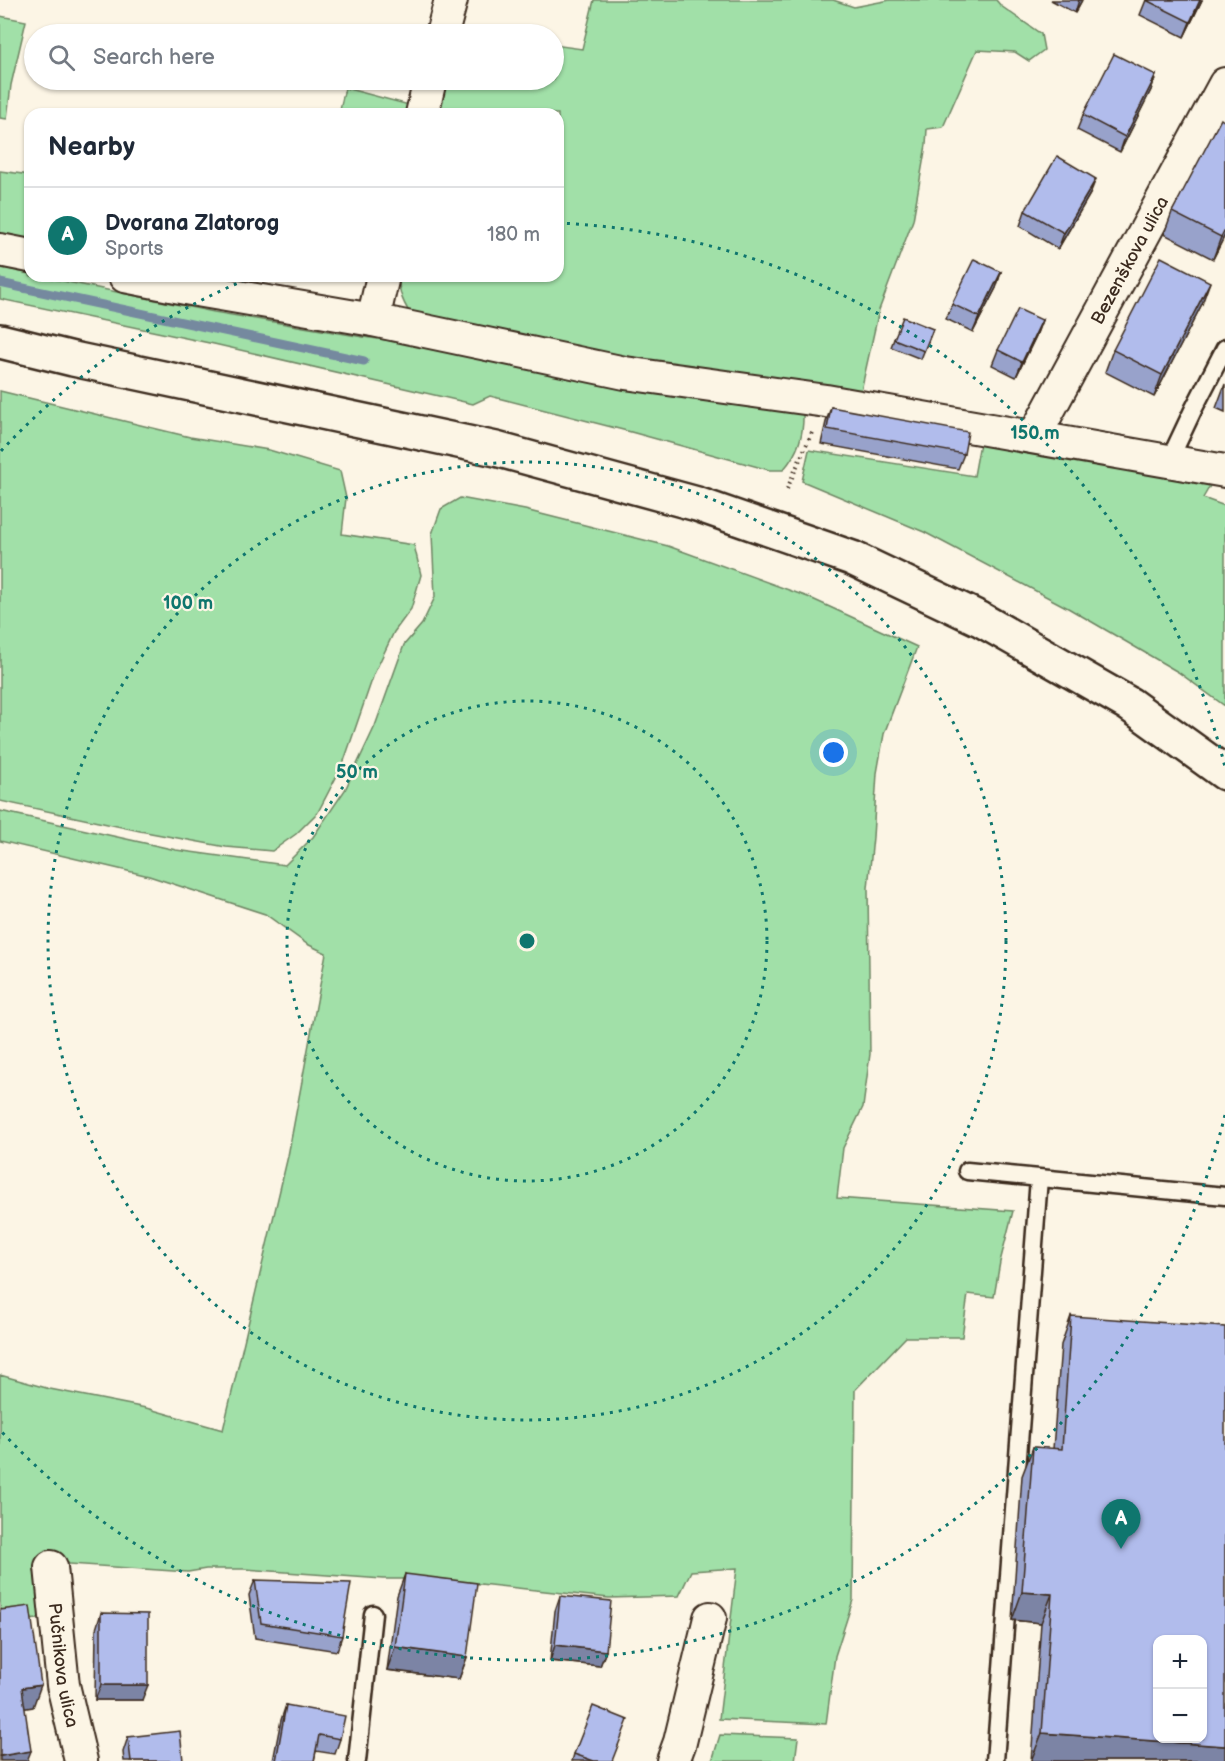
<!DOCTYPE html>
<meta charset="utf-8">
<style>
:root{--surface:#fff;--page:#f2f2f3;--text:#1f2937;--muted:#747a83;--line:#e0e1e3;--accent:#0f766e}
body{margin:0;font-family:"Balsamiq Sans",sans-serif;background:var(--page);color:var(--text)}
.controls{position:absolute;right:18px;bottom:18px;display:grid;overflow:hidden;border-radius:12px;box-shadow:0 2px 4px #0004}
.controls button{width:54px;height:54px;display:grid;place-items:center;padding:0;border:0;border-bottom:2px solid var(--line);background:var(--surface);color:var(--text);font:30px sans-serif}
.you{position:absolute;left:834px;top:753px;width:21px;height:21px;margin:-15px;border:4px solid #fff;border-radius:50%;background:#1a73e8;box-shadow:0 0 0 9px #1a73e833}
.badge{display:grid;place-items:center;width:39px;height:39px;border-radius:50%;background:var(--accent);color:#fff;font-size:20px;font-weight:700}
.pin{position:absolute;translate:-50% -50px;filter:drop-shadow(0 2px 3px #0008)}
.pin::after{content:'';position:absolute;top:32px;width:21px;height:18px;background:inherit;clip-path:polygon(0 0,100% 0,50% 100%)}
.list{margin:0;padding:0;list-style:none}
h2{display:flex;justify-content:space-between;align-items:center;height:78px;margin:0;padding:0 24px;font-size:26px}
h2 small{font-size:20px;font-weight:400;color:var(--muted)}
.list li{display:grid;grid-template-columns:39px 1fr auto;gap:18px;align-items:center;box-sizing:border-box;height:96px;padding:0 24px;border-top:2px solid var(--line)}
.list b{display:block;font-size:22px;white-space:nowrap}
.list p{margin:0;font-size:20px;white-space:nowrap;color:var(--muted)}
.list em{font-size:20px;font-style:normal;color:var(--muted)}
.icon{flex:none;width:33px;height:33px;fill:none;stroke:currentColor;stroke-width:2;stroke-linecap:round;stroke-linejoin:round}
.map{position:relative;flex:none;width:1225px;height:1761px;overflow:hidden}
.search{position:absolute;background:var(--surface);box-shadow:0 2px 4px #0004;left:24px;top:24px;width:540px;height:66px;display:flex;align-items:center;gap:15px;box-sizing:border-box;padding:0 21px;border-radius:33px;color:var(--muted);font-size:22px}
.panel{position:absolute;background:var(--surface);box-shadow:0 2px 4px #0004;left:24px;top:108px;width:540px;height:174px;border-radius:18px}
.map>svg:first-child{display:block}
.green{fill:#a1e0a8;stroke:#6e8563;stroke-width:1.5}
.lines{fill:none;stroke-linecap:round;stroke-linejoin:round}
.stream{stroke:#74899f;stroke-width:9}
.service-casing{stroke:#3b2a1e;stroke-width:21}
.minor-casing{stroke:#3b2a1e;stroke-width:36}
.tertiary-casing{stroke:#3b2a1e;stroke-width:38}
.path{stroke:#3b2a1e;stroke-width:4;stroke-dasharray:1.5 4.5;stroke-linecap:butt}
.service{stroke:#fcf5e5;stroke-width:16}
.minor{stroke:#fcf5e5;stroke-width:32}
.tertiary{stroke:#fcf5e5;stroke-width:33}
.wall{fill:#98a2cb;stroke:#3b2a1e;stroke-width:1.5}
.shaded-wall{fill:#7c84a5;stroke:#3b2a1e;stroke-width:1.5}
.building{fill:#b1bcec;stroke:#3b2a1e;stroke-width:1.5;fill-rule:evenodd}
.ring{fill:none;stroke:#0f766e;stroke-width:3;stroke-dasharray:3 6}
.labels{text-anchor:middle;stroke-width:4.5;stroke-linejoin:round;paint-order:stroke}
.street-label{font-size:18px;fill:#3b2a1e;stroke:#fcf5e5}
.centre{fill:#0f766e;stroke:#fcf5e5;stroke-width:3}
.ring-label{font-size:18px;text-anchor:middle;font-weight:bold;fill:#0f766e;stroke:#fcf5e5;stroke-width:4.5;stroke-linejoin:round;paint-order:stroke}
</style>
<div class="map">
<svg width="1225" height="1761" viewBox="0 0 1225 1761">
<rect width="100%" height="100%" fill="#fcf5e5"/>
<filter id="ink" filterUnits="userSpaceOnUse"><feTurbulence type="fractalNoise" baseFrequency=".0167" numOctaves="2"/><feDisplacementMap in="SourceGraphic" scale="12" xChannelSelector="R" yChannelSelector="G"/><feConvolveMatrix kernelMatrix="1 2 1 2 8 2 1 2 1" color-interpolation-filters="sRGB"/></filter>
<g filter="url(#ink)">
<path class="green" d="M 594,0 L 833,0 L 854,7 L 890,0 L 996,0 L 1001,6 L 1041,34 L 1044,50 L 1029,61 L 1015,52 L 977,50 L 943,127 L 927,129 L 926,145 L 913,220 L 879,310 L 861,391 L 761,384 L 414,319 C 404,305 398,293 399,276 L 558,276 L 558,114 L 429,114 L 438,80 L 554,80 L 554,45 L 582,49 Z
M 0,16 L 26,21 L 11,85 L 7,119 L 0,118 Z
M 345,88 L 413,106 L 411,114 L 339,114 Z
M 0,171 L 30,175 L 30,248 L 0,242 Z
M 0,267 L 30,274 L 30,276 L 39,276 L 214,312 L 363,337 L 440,347 L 803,410 C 804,434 799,452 783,470 L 769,470 L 631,432 L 490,396 L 473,404 L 214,344 L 0,299 Z
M 0,391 L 190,437 L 269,450 L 340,471 L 346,498 L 342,534 L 414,545 L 421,575 L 411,609 L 394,632 L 374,674 L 343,764 L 318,812 L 296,834 L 272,851 L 226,847 L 140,831 L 0,801 Z
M 980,443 L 1211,484 L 1203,498 L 1225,506 L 1225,706 L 1178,672 L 1068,608 L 924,532 L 802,481 L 809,450 L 974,476 Z
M 460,498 L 525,510 L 668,546 L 808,597 L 917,647 L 884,734 L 877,773 L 873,837 L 868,888 L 870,1054 L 863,1107 L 843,1148 L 837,1198 L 1013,1211 L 1000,1262 L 994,1297 L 968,1294 L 962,1337 L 906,1337 L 855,1390 L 853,1600 L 835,1656 L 826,1724 L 719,1719 L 737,1568 L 691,1571 L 679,1596 L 609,1598 L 434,1579 L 383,1579 L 244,1569 L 206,1569 L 188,1572 L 40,1562 L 47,1618 L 0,1623 L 0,1375 L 50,1389 L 146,1408 L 223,1430 L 288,1156 L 326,953 L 307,944 L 265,914 L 149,876 L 0,841 L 0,811 L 176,850 L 285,865 L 313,837 L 345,790 L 375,726 L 404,645 L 422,624 L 435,597 L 432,534 L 441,509 Z
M 720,1735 L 798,1738 L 795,1761 L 712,1761 Z"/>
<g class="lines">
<path class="stream" d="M 0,283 L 364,361"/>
<defs>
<path id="service" d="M 1169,461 L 1194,408 L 1225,348
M 967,1171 L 1225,1196
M 357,1761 L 373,1614
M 995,1761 L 1039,1178"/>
<g id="minor">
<path d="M 442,34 L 451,0"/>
<path d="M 422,114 L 430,80"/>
<path d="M 0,250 L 30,256"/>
<path d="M 125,276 L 191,289 L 373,320 L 625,373 L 826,401 L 1225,471"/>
<path d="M 373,320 L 383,276"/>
<path id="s1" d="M 1034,437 L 1225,84"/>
<path id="s2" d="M 51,1567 L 63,1685 L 81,1761"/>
<path d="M 673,1761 L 680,1742 L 710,1618"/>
</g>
<path id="tertiary" d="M 0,341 L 73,359 L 496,449 L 697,504 L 852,558 L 980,619 L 1129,704 L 1225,773"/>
</defs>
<use href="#service" class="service-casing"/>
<use href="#minor" class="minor-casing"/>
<use href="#tertiary" class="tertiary-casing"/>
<path class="path" d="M 787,489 L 813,430"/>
<use href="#service" class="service"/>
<use href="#minor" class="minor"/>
<use href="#tertiary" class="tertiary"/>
</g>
<path class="wall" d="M 1051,0 L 1082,0 L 1075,13 Z
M 1146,0 L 1202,0 L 1184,37 L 1140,15 Z
M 1156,75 L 1151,90 L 1120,152 L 1077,130 L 1083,115 Z
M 1225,122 L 1225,235 L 1213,259 L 1164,234 L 1172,212 Z
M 1090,194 L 1058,249 L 1020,226 L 1025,211 Z
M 1001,272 L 996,288 L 973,332 L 946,319 L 952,304 Z
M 1202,304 L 1154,397 L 1105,372 L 1113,350 Z
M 1042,320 L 1036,336 L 1016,377 L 992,365 L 998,350 Z
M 933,329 L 921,359 L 891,347 L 894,339 Z
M 1225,384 L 1225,412 L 1216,408 Z
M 831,407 L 964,454 L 958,469 L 821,444 L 826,422 Z
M 1071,1316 L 1225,1761 L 1031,1761 L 1041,1623 L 1012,1620 L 1022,1476 L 1033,1447 L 1053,1449 L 1061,1345 Z
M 405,1574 L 467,1657 L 459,1679 L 387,1670 L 397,1596 Z
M 255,1580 L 342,1636 L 337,1651 L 255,1638 L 249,1595 Z
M 560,1596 L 606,1651 L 600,1666 L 550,1661 L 555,1611 Z
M 101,1613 L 142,1700 L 95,1700 L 96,1629 Z
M 286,1705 L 340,1739 L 335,1754 L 316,1751 L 314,1761 L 273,1761 L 281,1720 Z
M 128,1737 L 183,1761 L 124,1761 L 123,1752 Z
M 574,1754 L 612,1761 L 572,1761 Z"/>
<path class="shaded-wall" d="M 1079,0 L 1082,0 L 1075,13 Z
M 1200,0 L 1202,0 L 1184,37 L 1190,22 Z
M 1156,75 L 1151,90 L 1120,152 L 1125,137 Z
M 1096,179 L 1090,194 L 1058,249 L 1064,233 Z
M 1225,229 L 1225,235 L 1213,259 L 1221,237 Z
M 1001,272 L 996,288 L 973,332 L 979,317 Z
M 1210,282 L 1202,304 L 1154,397 L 1162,375 Z
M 1042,320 L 1036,336 L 1016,377 L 1022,362 Z
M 1022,1592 L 1052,1594 L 1041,1623 L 1012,1620 Z
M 555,1645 L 606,1651 L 600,1666 L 550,1661 Z
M 395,1647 L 467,1657 L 459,1679 L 387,1670 Z
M 41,1685 L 33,1707 L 14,1710 L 22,1688 Z
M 101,1685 L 148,1685 L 142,1700 L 95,1700 Z
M 1042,1733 L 1225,1746 L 1225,1761 L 1031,1761 Z
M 31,1751 L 27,1761 L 0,1761 L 0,1756 Z"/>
<path class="building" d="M 1146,0 L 1200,0 L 1190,22 Z
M 1114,54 L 1156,75 L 1125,137 L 1083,115 Z
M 1221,119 L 1225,122 L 1225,229 L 1221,237 L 1172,212 Z
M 1057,156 L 1096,179 L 1064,233 L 1025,211 Z
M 1161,257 L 1210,282 L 1162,375 L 1113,350 Z
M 974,259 L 1001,272 L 979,317 L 952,304 Z
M 1018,309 L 1042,320 L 1022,362 L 998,350 Z
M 903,317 L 933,329 L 924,351 L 894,339 Z
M 831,407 L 968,432 L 964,454 L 827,429 Z
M 1071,1316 L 1225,1327 L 1225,1746 L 1042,1733 L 1052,1594 L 1022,1592 L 1033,1447 L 1062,1449 ZM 1158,1640 L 1203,1640 L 1203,1738 L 1158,1738 Z
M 405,1574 L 477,1583 L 467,1657 L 395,1647 Z
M 255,1580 L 351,1583 L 342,1636 L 261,1623 Z
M 560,1596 L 611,1601 L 606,1651 L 555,1645 Z
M 30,1606 L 41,1685 L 22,1688 L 31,1751 L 0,1756 L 0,1610 Z
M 101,1613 L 148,1614 L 148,1685 L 101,1685 Z
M 286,1705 L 345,1716 L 340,1739 L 319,1735 L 314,1761 L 276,1761 Z
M 593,1706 L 628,1720 L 612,1761 L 594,1761 L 574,1754 Z
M 180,1731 L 183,1761 L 131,1761 L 128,1737 Z"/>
</g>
<g class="ring">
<circle cx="527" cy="941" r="240"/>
<circle cx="527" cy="941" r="479"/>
<path d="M1225 1115A719 719 0 0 1 1 1431M1 451A719 719 0 0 1 252 277M558 223A719 719 0 0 1 1225 767"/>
</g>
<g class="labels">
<g class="street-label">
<text dy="6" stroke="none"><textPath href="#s1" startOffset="201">Bezenškova ulica</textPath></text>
<text dy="6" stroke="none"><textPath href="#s2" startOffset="99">Pučnikova ulica</textPath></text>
</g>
</g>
<circle cx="527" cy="941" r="9" class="centre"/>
<g class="ring-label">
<text x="1035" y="439">150 m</text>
<text x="188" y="609">100 m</text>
<text x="357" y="778">50 m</text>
</g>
</svg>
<div class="controls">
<button>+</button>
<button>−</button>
</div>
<div class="you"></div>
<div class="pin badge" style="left:1121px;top:1549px">A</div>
<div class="search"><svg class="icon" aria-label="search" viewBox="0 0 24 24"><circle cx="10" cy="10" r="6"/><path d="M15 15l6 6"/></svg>Search here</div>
<section class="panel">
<h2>Nearby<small></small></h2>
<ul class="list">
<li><span class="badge">A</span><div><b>Dvorana Zlatorog</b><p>Sports</p></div><em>180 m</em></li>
</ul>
</section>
</div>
